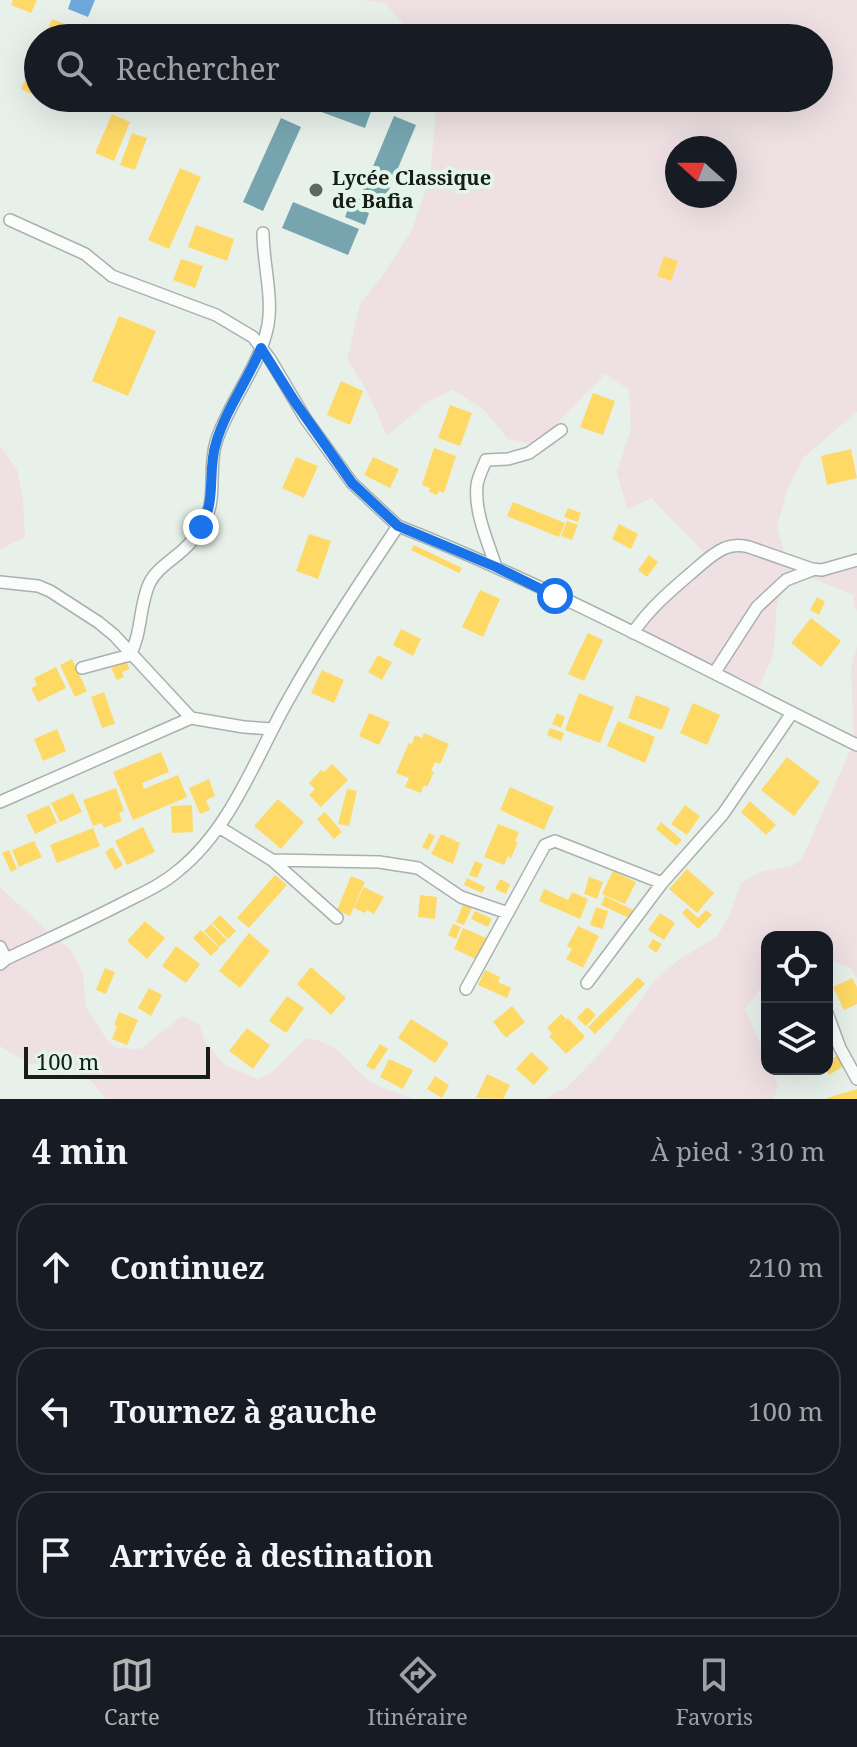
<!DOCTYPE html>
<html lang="fr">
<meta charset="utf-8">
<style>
:root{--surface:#171b24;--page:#242831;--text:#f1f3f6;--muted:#9ea1a6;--line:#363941;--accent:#b0b4b3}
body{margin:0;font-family:"Noto Serif",serif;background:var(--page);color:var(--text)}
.controls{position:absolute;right:24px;bottom:24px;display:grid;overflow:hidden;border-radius:16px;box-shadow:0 8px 32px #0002}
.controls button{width:72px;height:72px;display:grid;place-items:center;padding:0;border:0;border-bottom:2px solid var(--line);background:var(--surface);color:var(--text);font:40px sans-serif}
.compass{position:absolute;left:665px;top:136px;width:72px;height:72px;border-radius:50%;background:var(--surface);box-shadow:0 8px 32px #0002;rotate:291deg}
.scale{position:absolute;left:24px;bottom:20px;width:186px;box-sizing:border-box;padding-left:8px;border:4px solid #171d19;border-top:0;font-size:22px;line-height:28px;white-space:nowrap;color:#171d19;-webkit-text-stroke:6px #e3f5e9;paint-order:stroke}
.stop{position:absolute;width:24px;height:24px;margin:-18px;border:6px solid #1a73e8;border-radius:50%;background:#fff}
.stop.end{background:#1a73e8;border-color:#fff;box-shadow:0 2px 8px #0008}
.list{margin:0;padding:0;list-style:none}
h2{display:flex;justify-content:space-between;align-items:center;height:104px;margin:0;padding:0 32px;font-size:34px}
h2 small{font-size:26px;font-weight:400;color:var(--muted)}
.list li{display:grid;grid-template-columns:52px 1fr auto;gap:24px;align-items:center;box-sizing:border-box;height:128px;margin:0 16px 16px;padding:0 16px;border:2px solid var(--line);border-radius:32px}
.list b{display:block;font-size:30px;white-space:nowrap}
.list em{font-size:26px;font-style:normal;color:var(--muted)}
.icon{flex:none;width:44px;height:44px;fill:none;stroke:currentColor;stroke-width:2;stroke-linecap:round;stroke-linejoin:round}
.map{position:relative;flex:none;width:857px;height:1099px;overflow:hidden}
.search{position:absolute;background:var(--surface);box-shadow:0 8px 32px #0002;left:24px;right:24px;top:24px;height:88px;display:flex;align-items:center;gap:20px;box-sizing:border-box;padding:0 28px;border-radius:44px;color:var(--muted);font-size:30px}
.sheet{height:536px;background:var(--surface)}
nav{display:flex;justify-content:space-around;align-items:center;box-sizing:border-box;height:112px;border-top:2px solid var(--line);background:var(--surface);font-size:22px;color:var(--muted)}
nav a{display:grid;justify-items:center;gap:4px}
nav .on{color:var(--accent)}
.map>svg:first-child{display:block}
.green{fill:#efe1e3;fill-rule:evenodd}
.homes{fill:#ffd966}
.schools{fill:#6fa8dc}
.public{fill:#76a5af}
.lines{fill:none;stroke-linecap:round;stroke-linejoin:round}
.minor-casing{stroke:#a9b1ac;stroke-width:14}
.minor{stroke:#fbfdfc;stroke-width:11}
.route{stroke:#1a73e8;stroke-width:10}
.poi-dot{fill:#606762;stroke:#e3f5e9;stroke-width:3}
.labels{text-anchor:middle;stroke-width:8;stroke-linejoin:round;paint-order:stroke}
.poi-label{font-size:20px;font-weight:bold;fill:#171d19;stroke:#e3f5e9;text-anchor:start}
</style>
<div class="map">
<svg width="857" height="1099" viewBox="0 0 857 1099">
<rect width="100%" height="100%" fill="#e7f1ea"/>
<path class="green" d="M 362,0 L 857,0 L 857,412 L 804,457 L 787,490 L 777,527 L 785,554 L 818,568 L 857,557 L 857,611 L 854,608 L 853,595 L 800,573 C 767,604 780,608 774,647 C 772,662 762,679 756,694 L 631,633 L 708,557 C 690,537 670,519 652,498 L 627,509 L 617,472 L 631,428 L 629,390 L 605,374 L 557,423 L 550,448 L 508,439 L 484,410 L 453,390 L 429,401 L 387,436 L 367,391 L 347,359 L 360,304 L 384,273 L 412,230 L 430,177 L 437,98 L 819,98 L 819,38 L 415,38 L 386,4 ZM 677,148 L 725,148 L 725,196 L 677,196 Z
M 0,446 L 17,469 L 23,498 L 25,537 L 0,550 Z
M 857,646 L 857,978 L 850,968 L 827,959 L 827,937 L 767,937 L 767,980 L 745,1009 L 767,1059 L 767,1069 L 771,1069 L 778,1085 L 774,1099 L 544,1099 L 567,1087 L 608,1045 L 655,980 L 677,961 L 717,936 L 729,917 L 741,883 L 760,872 L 794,865 L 802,859 L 854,742 L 851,669 Z
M 0,887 L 53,936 L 71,950 L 83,973 L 86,1007 L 109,1043 L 119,1048 L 140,1049 L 182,1016 L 199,1024 L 205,1042 L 225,1065 L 257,1079 L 271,1073 L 306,1038 C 345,1044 345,1065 373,1083 C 385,1090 402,1094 415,1099 L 106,1099 L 94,1084 L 71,1067 L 57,1062 L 29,1064 L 0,1046 Z"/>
<path class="homes" d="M 13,0 L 37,0 L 31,13 L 11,5 Z
M 52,19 L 70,26 L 65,38 L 44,38 Z
M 38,51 L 38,97 L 21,89 Z
M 155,98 L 174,98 L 169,110 L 153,103 Z
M 112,114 L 130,122 L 114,161 L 95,153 Z
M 132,133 L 147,138 L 135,170 L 120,165 Z
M 180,168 L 201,177 L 169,249 L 148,240 Z
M 196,225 L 234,239 L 227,261 L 188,247 Z
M 664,256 L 678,261 L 671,281 L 657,276 Z
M 181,259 L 203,266 L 195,288 L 173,280 Z
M 119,316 L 156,331 L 128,396 L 92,381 Z
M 341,381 L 363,391 L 350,425 L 327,415 Z
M 593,393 L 615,401 L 603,435 L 580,427 Z
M 450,405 L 472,413 L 460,446 L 438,438 Z
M 434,448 L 456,456 L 444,493 L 439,491 L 437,495 L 429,492 L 430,488 L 422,485 Z
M 851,449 L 857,478 L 827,485 L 821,456 Z
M 296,457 L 318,466 L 304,498 L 282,488 Z
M 373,457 L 399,469 L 390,488 L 364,475 Z
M 513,502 L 565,523 L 559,537 L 507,516 Z
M 568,508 L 581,513 L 578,522 L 564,517 Z
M 567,521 L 578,525 L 572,540 L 561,536 Z
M 619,524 L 638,534 L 631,549 L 612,539 Z
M 309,534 L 331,541 L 318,579 L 296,571 Z
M 414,545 L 462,568 L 459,573 L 411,550 Z
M 649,555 L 658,562 L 647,577 L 638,570 Z
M 480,590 L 500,599 L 483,637 L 462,627 Z
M 817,597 L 825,602 L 819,615 L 810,610 Z
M 811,618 L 841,641 L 821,667 L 791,643 Z
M 401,629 L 421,639 L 413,656 L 393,645 Z
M 588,633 L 603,640 L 584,681 L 568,674 Z
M 378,655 L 392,662 L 382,680 L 368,672 Z
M 72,659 L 87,691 L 75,697 L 60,665 Z
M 126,661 L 130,669 L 122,672 L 124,677 L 117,680 L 111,668 Z
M 56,667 L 66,688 L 38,702 L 31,688 L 37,685 L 34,678 Z
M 322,670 L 344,680 L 334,703 L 311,693 Z
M 104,692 L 115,724 L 102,728 L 91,697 Z
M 579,693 L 614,707 L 600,743 L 565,730 Z
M 636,695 L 670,708 L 662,730 L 628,718 Z
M 693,703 L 720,715 L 707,745 L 680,733 Z
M 369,713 L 390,722 L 379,745 L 359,736 Z
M 557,713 L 565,717 L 561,728 L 552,724 Z
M 618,721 L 655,737 L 645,763 L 607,746 Z
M 550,728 L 564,733 L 561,741 L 547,735 Z
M 57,729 L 66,751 L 43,761 L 34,739 Z
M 424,733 L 449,744 L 440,764 L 435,762 L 431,771 L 434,772 L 427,787 L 424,785 L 421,793 L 405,787 L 409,778 L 396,773 L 409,743 L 412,744 L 415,735 L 422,738 Z
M 161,752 L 169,772 L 142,783 L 144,789 L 178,775 L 187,797 L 133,820 L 113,772 Z
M 787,757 L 820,782 L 794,816 L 761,790 Z
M 332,764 L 348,780 L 321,807 L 309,795 L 315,789 L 309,783 L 321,770 L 324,772 Z
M 209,779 L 215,796 L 206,800 L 210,810 L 200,814 L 189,788 Z
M 510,787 L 554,807 L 544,830 L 500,810 Z
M 116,788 L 124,811 L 119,813 L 122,821 L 104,828 L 102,823 L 93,826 L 83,800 Z
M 347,789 L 357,791 L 349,826 L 338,824 Z
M 73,793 L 82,812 L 60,822 L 51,803 Z
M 278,799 L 304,822 L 281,849 L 254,826 Z
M 750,801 L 776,825 L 766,835 L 741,812 Z
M 49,805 L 57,823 L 35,834 L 26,815 Z
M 192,805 L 193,832 L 172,833 L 171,806 Z
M 685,805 L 700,816 L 687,835 L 671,824 Z
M 325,812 L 342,832 L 334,839 L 317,819 Z
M 661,822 L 682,840 L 676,846 L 656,829 Z
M 498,824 L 519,832 L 515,841 L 518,842 L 511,858 L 508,856 L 504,865 L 484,857 Z
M 143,827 L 155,852 L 127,865 L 115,841 Z
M 93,828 L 100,846 L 57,863 L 50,845 Z
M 429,833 L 435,836 L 428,850 L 422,847 Z
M 441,834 L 460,843 L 453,864 L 431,854 Z
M 34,841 L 42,857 L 19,867 L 12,850 Z
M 112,847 L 123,865 L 115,870 L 105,852 Z
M 9,850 L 17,869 L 11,872 L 2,853 Z
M 475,861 L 483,864 L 477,878 L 469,875 Z
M 687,869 L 714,893 L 697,913 L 669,889 Z
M 613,871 L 636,882 L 625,904 L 602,894 Z
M 275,875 L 287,885 L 249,928 L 237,918 Z
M 351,876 L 365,882 L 350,916 L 337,910 Z
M 589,877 L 603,882 L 597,899 L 584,894 Z
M 467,878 L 485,887 L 482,893 L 464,885 Z
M 500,879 L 510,884 L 506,894 L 495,889 Z
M 364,887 L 384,897 L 374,914 L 367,910 L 365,913 L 354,908 Z
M 544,889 L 568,900 L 572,892 L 588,899 L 580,919 L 539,901 Z
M 420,895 L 437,897 L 435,919 L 418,917 Z
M 605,896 L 633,910 L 629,918 L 601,905 Z
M 463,905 L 472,908 L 464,925 L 456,922 Z
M 596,907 L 608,911 L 603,929 L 590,925 Z
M 687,908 L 698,918 L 706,910 L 712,915 L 698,929 L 682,913 Z
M 475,911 L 492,919 L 488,927 L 471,919 Z
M 660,913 L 675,923 L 664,940 L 648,930 Z
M 220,915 L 236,931 L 228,939 L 212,923 Z
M 145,921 L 165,938 L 147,959 L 127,941 Z
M 211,924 L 227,940 L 219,947 L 204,931 Z
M 453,924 L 461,927 L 456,939 L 448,935 Z
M 578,926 L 599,936 L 583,968 L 566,959 L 572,949 L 567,946 Z
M 463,928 L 486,938 L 476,959 L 454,949 Z
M 201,930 L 219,948 L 211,956 L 193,938 Z
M 249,933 L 270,951 L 240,988 L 219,971 Z
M 653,939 L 662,944 L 656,953 L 648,947 Z
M 176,946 L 200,964 L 186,983 L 162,966 Z
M 311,967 L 346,998 L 331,1015 L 297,984 Z
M 105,968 L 115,972 L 106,994 L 96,990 Z
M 485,970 L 500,977 L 498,982 L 511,988 L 507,998 L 478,985 Z
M 638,977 L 645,984 L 595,1034 L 588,1027 Z
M 852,978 L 857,987 L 857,1004 L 844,1010 L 833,987 Z
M 149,988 L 162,995 L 151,1016 L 138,1008 Z
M 287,996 L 304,1008 L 286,1033 L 269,1021 Z
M 512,1006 L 525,1022 L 506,1038 L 493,1022 Z
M 587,1007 L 596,1015 L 586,1026 L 577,1018 Z
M 119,1012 L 138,1020 L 127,1045 L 112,1039 L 117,1026 L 114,1025 Z
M 561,1014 L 566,1019 L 560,1026 L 568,1018 L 585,1037 L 566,1054 L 549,1036 L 552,1034 L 547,1028 Z
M 411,1019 L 449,1043 L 435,1063 L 398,1038 Z
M 247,1028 L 270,1045 L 253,1069 L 229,1051 Z
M 380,1044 L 388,1049 L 374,1070 L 366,1066 Z
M 531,1052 L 549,1068 L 534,1085 L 516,1069 Z
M 838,1055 L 845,1065 L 829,1075 L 825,1069 L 827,1069 L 827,1062 Z
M 389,1059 L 413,1070 L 403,1089 L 380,1077 Z
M 487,1074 L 510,1085 L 503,1099 L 476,1098 Z
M 435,1076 L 449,1085 L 442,1098 L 427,1089 Z
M 857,1089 L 857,1099 L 827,1099 L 827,1098 Z"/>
<path class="schools" d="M 71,0 L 95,0 L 88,17 L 68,9 Z"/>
<path class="public" d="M 308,98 L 353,98 L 373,106 L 365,128 L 305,106 Z
M 394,116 L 416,125 L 381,209 L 359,200 Z
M 281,118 L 301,127 L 263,211 L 243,202 Z
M 293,202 L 359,229 L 348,255 L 282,228 Z
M 349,206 L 369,213 L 365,225 L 345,217 Z"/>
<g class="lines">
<defs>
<path id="minor" d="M 10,220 L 85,254 L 112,276 L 216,315 L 253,337 L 270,359 L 305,418 L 352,483 L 398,526
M 496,567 C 488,542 474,512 477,485 C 478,477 483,468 486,460 L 508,459 L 529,453 L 561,430
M 0,582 L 38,586 L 50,591 L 98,622 L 114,635 L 191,718 L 244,727 L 272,729
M 633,633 C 648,610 669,592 690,574 C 701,565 711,554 725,548 C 733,545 741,545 749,547 L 812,569 L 822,570 L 857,560
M 82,668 L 130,655 C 142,633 139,607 149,584 C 156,569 171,561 183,550 C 192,542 200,531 205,521 C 217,496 208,468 216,442 C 229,401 260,367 268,325 C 273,297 263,262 263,233
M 715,672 L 757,607 L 786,580 L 812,570
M 0,802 L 191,718
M 219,827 L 272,860 L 337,918
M 272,860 L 379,862 L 418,868 L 461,897 L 508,913
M 0,947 L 6,959
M 0,964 L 6,959 C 46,940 87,922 127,901 C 145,892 163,884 179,870 C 231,828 255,759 287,702 C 321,641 359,584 398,526 C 556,588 705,670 857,745
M 587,983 L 662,883 L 723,814 L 792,713
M 466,989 L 545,845 L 555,841 L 662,883
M 827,1013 L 840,1048 L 857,1079"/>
</defs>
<use href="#minor" class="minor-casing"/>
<use href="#minor" class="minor"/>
</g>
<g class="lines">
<path class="route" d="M 201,527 C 217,499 207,472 216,443 C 226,409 248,380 261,348 L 295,402 L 352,483 L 398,526 L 496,567 L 555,596"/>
</g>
<circle class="poi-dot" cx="316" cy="190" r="8"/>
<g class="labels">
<g class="poi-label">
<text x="332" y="185">Lycée Classique<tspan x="332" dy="23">de Bafia</tspan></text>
</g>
</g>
</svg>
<div class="controls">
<button><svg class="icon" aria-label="locate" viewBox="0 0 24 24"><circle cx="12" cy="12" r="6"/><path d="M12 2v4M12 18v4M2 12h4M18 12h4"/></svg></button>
<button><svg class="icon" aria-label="layers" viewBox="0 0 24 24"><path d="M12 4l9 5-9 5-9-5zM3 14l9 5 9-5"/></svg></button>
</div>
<svg class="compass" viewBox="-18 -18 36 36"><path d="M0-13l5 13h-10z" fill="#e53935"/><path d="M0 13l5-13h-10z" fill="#9ea1a6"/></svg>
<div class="scale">100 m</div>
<div class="stop" style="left:555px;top:596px"></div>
<div class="stop end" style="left:201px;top:527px"></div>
<div class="search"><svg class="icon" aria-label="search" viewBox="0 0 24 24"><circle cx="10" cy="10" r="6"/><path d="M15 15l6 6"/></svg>Rechercher</div>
</div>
<section class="sheet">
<h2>4 min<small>À pied · 310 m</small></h2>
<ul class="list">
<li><svg class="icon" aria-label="ahead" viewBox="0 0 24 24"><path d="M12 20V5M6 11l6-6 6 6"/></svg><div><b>Continuez</b></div><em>210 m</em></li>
<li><svg class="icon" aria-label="left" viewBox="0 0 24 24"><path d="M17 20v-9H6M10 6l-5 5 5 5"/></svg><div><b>Tournez à gauche</b></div><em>100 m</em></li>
<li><svg class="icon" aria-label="arrive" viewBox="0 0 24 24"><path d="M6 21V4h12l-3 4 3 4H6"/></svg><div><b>Arrivée à destination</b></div></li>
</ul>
</section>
<nav>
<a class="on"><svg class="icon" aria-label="map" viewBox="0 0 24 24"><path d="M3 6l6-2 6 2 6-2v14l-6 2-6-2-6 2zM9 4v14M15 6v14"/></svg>Carte</a>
<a><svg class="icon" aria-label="directions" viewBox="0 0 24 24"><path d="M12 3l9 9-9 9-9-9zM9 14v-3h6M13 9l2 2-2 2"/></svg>Itinéraire</a>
<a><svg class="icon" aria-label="saved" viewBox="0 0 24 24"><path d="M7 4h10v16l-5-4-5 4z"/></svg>Favoris</a>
</nav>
